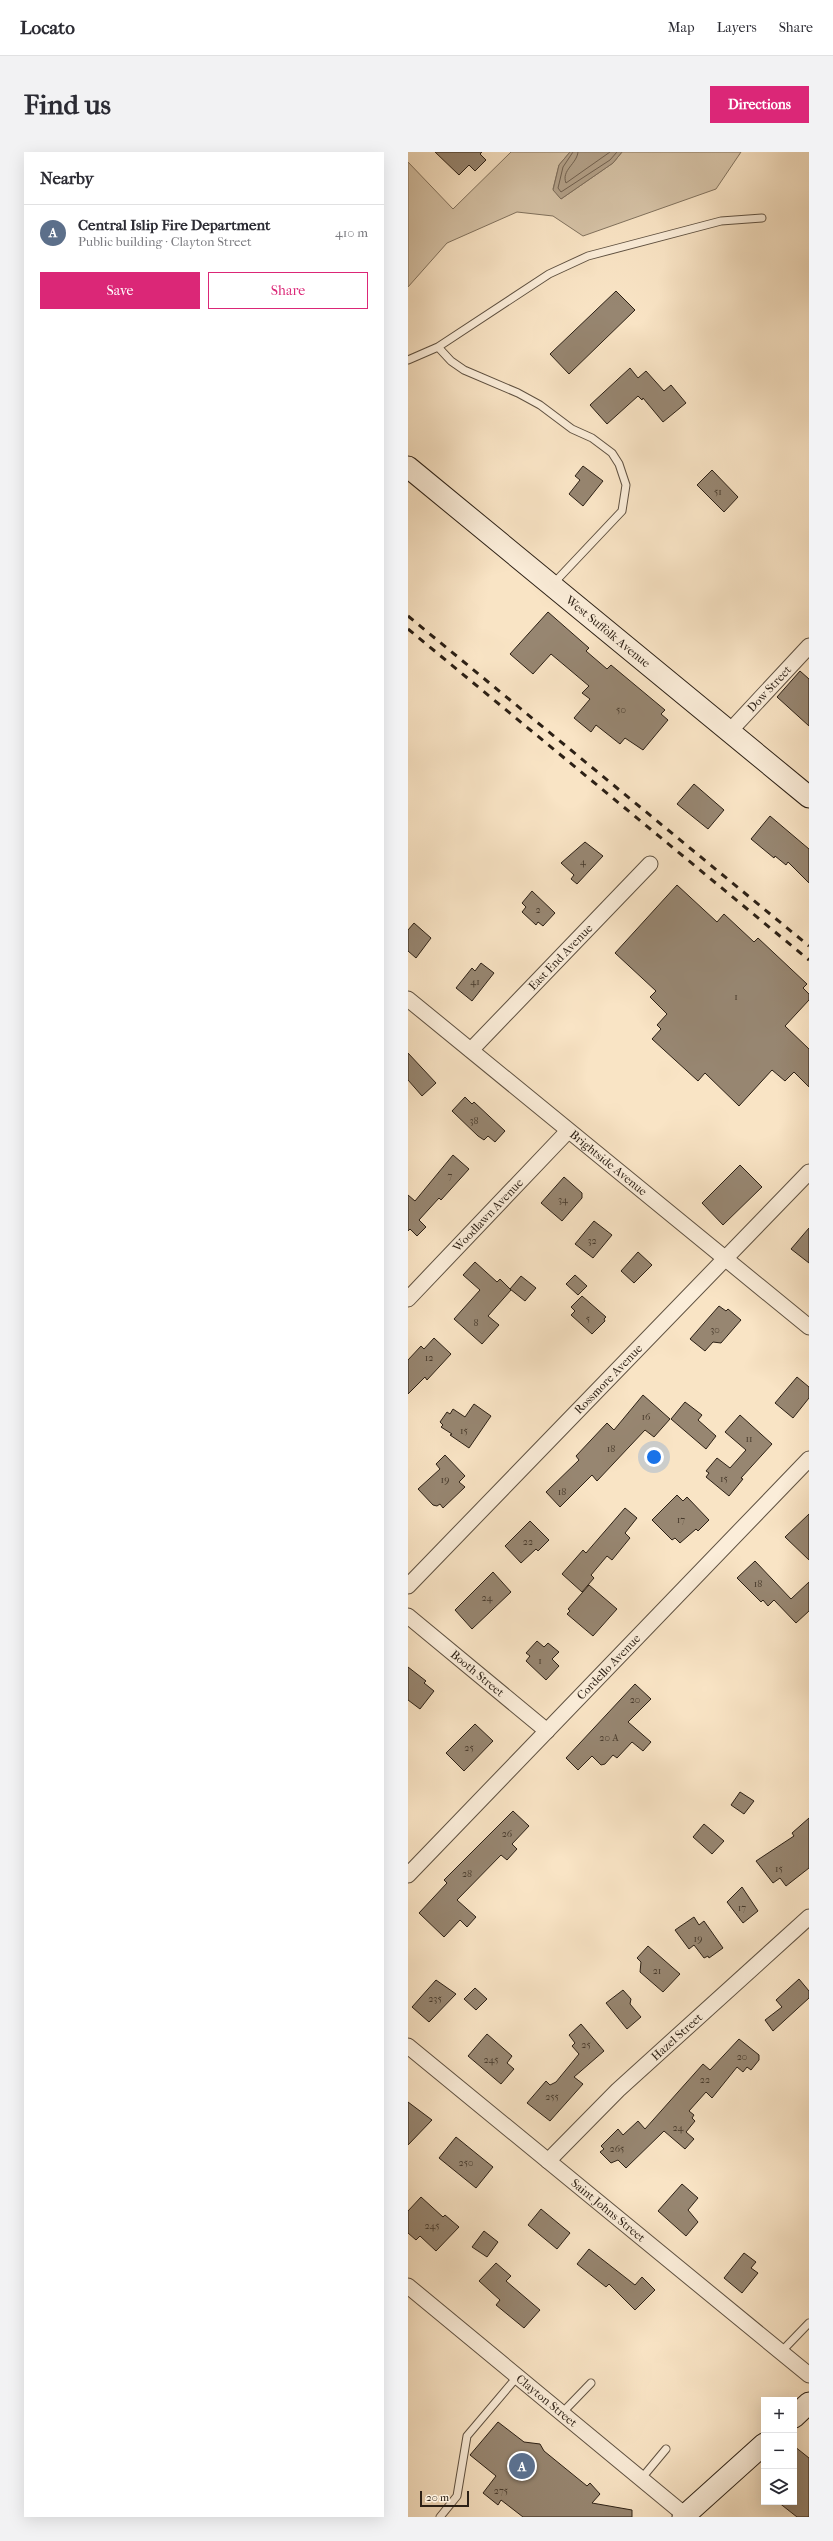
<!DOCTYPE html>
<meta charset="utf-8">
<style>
:root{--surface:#fff;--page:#f2f2f3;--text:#2b2b33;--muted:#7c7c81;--line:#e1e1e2;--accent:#db2777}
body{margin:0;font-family:"IM FELL French Canon",serif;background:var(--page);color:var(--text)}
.controls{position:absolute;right:12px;bottom:12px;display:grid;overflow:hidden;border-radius:0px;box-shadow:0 4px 16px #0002}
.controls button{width:36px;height:36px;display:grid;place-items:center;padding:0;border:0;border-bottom:1px solid var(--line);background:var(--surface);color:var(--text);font:20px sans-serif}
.scale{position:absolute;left:12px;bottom:10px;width:49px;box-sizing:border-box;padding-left:4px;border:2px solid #2c2015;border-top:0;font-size:11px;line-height:14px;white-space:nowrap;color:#2c2015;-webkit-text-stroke:3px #fbedd9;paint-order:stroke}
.you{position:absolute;left:246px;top:1305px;width:14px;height:14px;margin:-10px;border:3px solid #fff;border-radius:50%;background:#1a73e8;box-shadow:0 0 0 6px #1a73e833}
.badge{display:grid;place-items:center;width:26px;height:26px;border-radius:50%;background:var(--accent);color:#fff;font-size:13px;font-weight:700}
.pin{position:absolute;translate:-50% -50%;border:2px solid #fff;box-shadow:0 1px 4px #0006}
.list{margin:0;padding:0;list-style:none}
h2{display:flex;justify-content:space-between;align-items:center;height:52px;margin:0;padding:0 16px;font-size:17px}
h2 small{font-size:13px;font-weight:400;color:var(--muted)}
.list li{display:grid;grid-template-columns:26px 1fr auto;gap:12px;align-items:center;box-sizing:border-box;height:56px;padding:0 16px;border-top:1px solid var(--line)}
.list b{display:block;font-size:15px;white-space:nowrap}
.list p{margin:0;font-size:13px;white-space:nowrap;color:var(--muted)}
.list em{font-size:13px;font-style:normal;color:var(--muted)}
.actions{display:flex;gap:8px;padding:12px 16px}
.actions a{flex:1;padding:9px 0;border:1px solid var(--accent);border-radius:0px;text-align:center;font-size:14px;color:var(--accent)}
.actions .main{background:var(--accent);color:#fff}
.icon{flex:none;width:22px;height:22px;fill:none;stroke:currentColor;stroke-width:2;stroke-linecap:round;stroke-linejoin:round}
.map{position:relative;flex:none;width:401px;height:2365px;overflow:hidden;border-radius:0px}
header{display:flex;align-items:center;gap:24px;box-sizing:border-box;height:56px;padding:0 20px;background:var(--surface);border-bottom:1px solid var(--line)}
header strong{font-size:19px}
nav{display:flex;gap:22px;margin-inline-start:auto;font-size:14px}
.intro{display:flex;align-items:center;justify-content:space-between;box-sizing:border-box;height:96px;padding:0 24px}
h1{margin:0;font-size:28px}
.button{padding:10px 18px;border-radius:0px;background:var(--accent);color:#fff;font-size:14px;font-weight:700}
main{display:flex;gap:24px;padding:0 24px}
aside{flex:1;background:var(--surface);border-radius:0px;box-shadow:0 4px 16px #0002}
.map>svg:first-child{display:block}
.green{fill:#d6c3a7;stroke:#81725e}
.water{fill:#b3a189;stroke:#7d6d5b}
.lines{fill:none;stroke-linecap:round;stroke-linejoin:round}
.shore{stroke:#70604f;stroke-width:1}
.building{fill:#978671;stroke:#2c2015}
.service-casing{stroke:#5f5141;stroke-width:9}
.minor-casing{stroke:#5f5141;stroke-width:17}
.secondary-casing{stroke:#2c2015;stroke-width:23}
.service{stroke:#fbedd9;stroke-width:7}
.minor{stroke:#fbedd9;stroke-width:15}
.secondary{stroke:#fbedd9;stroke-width:21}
.rail{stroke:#2c2015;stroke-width:3;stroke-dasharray:7 7;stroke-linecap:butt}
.labels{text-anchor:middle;stroke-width:4;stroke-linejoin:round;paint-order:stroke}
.number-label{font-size:10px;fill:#473a2c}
.street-label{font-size:12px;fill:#2c2015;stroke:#fbedd9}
</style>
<header>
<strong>Locato</strong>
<nav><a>Map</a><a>Layers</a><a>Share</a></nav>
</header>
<div class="intro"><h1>Find us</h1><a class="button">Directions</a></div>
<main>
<aside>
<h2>Nearby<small></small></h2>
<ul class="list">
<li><span class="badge" style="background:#5c6f8a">A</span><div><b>Central Islip Fire Department</b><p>Public building · Clayton Street</p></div><em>410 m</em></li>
</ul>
<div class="actions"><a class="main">Save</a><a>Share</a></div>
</aside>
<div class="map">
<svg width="401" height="2365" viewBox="0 0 401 2365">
<rect width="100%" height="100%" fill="#f9e4c5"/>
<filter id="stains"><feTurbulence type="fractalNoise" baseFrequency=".005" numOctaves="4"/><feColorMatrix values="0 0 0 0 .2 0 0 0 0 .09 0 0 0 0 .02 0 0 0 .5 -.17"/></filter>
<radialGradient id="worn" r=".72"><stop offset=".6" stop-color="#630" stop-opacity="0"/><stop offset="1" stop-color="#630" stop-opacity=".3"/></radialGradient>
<path class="green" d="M 103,0 L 162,0 L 151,13 L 145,37 L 153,47 L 205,11 L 214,0 L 333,0 L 308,37 L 175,84 L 145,64 L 109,60 L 39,91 L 0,135 L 0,10 L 45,57 Z"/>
<path class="water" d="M 162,0 L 214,0 L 205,11 L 153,47 L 145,38 L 151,13 Z"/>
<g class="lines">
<path class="shore" d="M 165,0 L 155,15 L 150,36 L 153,40 L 202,8 L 209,0
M 170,0 C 169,12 153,18 158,31 L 202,0"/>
</g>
<path class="building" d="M 27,0 L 74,0 L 72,2 L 78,8 L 67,19 L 61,13 L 51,23 Z
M 208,139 L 227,158 L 161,222 L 142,202 Z
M 222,216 L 230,226 L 238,219 L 256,239 L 263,233 L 278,251 L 255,270 L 235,246 L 234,248 L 230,244 L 199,272 L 182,253 Z
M 175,314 L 195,329 L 175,354 L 161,342 L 172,328 L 167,324 Z
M 304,318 L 330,345 L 316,360 L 289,333 Z
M 140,460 L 181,496 L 178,499 L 199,517 L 203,513 L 257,558 L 253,562 L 260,568 L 235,598 L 217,586 L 212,592 L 188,573 L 183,580 L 166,566 L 182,547 L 174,541 L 181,534 L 143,502 L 125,522 L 102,502 Z
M 392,519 L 401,527 L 401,574 L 369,545 Z
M 286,632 L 316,658 L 300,677 L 269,652 Z
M 362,664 L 401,697 L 401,731 L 380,710 L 378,713 L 367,704 L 366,706 L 343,687 Z
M 177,690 L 195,704 L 169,732 L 163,727 L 166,723 L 153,711 Z
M 269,733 L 309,770 L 316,762 L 346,790 L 350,786 L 399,832 L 395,836 L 401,842 L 401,848 L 377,874 L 401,897 L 401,935 L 386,920 L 377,929 L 364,918 L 331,954 L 297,921 L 290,929 L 244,887 L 253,877 L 249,873 L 259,862 L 242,845 L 248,839 L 207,801 Z
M 124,739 L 147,761 L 135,774 L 130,770 L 128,773 L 114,760 L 118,755 L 114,751 Z
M 6,771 L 23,786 L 8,806 L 0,799 L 0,778 Z
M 73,811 L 86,821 L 64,849 L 48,836 L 64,816 L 67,819 Z
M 0,901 L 28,931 L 14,944 L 0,928 Z
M 57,945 L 64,952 L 66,950 L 97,979 L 87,990 L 80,984 L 76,988 L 70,984 L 44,959 Z
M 45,1003 L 61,1017 L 33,1048 L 31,1046 L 11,1068 L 18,1075 L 9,1084 L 2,1077 L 0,1079 L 0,1043 L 7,1049 Z
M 332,1013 L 354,1035 L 315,1073 L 294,1051 Z
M 156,1025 L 174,1041 L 174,1046 L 154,1069 L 133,1051 Z
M 186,1069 L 204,1083 L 185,1106 L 167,1092 Z
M 401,1076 L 401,1111 L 383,1097 Z
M 230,1100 L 244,1113 L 226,1131 L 213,1119 Z
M 67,1110 L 89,1130 L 92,1127 L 103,1138 L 80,1164 L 91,1173 L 74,1192 L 46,1167 L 72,1138 L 55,1123 Z
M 167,1123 L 179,1134 L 170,1143 L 158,1132 Z
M 113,1124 L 128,1136 L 117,1149 L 102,1137 Z
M 174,1144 L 198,1165 L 196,1167 L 197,1169 L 184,1182 L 163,1163 L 167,1159 L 163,1155 Z
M 311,1154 L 318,1159 L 320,1157 L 333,1168 L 313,1191 L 305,1190 L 297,1199 L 282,1187 Z
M 26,1186 L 43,1202 L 19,1228 L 17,1225 L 0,1242 L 0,1208 L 13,1194 L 16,1197 Z
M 389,1225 L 401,1235 L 401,1246 L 385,1266 L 367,1251 Z
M 235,1243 L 262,1267 L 246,1285 L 237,1278 L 189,1329 L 184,1323 L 152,1355 L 138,1340 L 171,1308 L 168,1304 L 199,1271 L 206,1278 Z
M 277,1250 L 294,1263 L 290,1268 L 308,1284 L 298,1297 L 263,1267 Z
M 66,1252 L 83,1264 L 61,1296 L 42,1283 L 44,1282 L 33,1275 L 35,1273 L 32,1270 L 39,1260 L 42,1262 L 45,1257 L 57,1265 Z
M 332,1263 L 364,1292 L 333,1326 L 335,1327 L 321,1344 L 298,1325 L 301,1321 L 298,1319 L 309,1306 L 322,1316 L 338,1298 L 317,1280 Z
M 37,1303 L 57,1324 L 51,1330 L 57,1335 L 35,1356 L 32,1352 L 29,1354 L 25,1353 L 10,1337 L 32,1317 L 28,1312 Z
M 269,1343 L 275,1349 L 279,1345 L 301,1368 L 290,1379 L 288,1377 L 272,1391 L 267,1386 L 264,1388 L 244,1368 Z
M 217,1356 L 229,1366 L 217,1381 L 222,1386 L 204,1408 L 199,1404 L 183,1423 L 186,1426 L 174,1440 L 154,1422 L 175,1398 L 178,1401 Z
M 401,1362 L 401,1408 L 377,1385 Z
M 122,1369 L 141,1388 L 130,1399 L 128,1397 L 113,1411 L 97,1394 Z
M 347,1409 L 383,1447 L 401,1430 L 401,1459 L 388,1471 L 366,1448 L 360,1454 L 355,1448 L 353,1450 L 329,1426 Z
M 85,1420 L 103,1440 L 64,1477 L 47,1458 Z
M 181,1433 L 209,1457 L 185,1484 L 159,1462 L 162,1459 L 160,1457 Z
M 129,1489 L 136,1495 L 140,1491 L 151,1500 L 144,1507 L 151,1514 L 138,1528 L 118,1509 L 122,1504 L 118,1501 Z
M 0,1515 L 18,1529 L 16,1531 L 26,1539 L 12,1557 L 0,1548 Z
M 227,1532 L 243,1547 L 220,1570 L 243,1590 L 235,1599 L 224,1590 L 209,1606 L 205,1603 L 197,1612 L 193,1613 L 184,1604 L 170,1618 L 158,1606 Z
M 67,1572 L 85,1589 L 56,1619 L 38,1601 Z
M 332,1640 L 346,1649 L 336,1662 L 323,1653 Z
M 105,1659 L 121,1674 L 104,1692 L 109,1697 L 99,1708 L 93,1703 L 49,1748 L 68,1765 L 59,1775 L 52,1768 L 36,1785 L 11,1761 L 39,1731 L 36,1728 Z
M 401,1666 L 401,1716 L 378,1734 L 372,1726 L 365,1731 L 348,1709 L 386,1684 L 384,1681 Z
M 296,1672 L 316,1689 L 304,1702 L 285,1685 Z
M 334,1735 L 350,1759 L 335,1771 L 319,1750 Z
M 286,1765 L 291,1773 L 296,1769 L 315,1796 L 301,1806 L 300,1804 L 296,1806 L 286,1793 L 281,1797 L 267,1778 Z
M 240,1794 L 272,1822 L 255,1840 L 232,1820 L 233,1810 L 229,1806 Z
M 391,1827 L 401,1839 L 401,1846 L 365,1879 L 357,1868 L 374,1855 L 368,1848 Z
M 28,1828 L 48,1842 L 21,1870 L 4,1855 Z
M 67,1836 L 79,1847 L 68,1858 L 56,1847 Z
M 215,1838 L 223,1847 L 222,1852 L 233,1865 L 219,1877 L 198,1851 Z
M 173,1872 L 196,1899 L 166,1925 L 175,1932 L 142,1969 L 119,1951 L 138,1929 L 142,1933 L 148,1930 L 171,1902 L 164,1894 L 167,1891 L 161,1883 Z
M 79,1882 L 104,1904 L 99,1911 L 106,1917 L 93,1932 L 60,1904 Z
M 331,1887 L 351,1903 L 351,1908 L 343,1918 L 339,1915 L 335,1920 L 329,1915 L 304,1946 L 298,1940 L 281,1959 L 286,1963 L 284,1966 L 287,1969 L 278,1980 L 286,1987 L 277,1997 L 256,1979 L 218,2016 L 210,2008 L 203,2011 L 192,2000 L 196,1997 L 193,1994 L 210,1977 L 215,1983 L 230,1969 L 237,1977 L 295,1912 L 302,1918 Z
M 0,1950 L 24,1968 L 0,1993 Z
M 48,1985 L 85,2015 L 68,2036 L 31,2006 Z
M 274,2032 L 290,2046 L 280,2058 L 290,2070 L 278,2084 L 250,2059 Z
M 13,2045 L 35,2065 L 37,2063 L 51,2075 L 28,2099 L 12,2084 L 8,2088 L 0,2081 L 0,2059 Z
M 133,2057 L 162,2081 L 149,2097 L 120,2073 Z
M 76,2079 L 90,2090 L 79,2105 L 64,2095 Z
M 181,2097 L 227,2133 L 234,2125 L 247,2138 L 227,2158 L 201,2132 L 198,2135 L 169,2112 Z
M 336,2101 L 348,2110 L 343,2116 L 350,2121 L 334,2141 L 316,2126 Z
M 88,2111 L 103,2124 L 98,2129 L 132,2158 L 116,2176 L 88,2153 L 92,2148 L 71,2129 Z
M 90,2270 L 116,2290 L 132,2292 L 136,2299 L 179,2334 L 182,2331 L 192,2342 L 184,2351 L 224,2358 L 224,2365 L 115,2365 L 93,2348 L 90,2353 L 75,2341 L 88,2324 L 62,2303 Z
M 386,2294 L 401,2306 L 401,2365 L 389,2365 L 370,2350 L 386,2350 Z"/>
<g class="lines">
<defs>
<path id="service" d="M 30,195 L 43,209 L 56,218 L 110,241 L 132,253 L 164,277 L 184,286 L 204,301 L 211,312 L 218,333 L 214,359 L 145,432
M 0,208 L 30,195 L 141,122 L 180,104 L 313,69 L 354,66
M 373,2200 L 401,2171
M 154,2261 L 183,2231
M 233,2327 L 258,2297
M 32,2365 L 49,2344 L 59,2284 L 109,2225"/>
<g id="minor">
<path id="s1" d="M 321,580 L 401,494"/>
<path id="s2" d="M 0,847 L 401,1175"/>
<path id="s3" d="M 63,898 L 242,712"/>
<path id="s4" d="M 0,1147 L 160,979"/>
<path id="s5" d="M 0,1434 L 401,1020"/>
<path id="s6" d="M 0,1464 L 139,1579"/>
<path id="s7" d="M 0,1723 L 401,1307"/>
<path id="s8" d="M 0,1894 L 401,2223"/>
<path id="s9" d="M 140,2009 L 210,1938 L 401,1765"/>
<path id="s10" d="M 0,2134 L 277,2363"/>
</g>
<g id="secondary">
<path id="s11" d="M 0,315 L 401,645"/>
<path d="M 386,2265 L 401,2251"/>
<path d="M 275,2365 L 356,2292"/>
</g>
</defs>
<use href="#service" class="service-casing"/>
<use href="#minor" class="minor-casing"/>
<use href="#secondary" class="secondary-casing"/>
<use href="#service" class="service"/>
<use href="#minor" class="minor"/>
<use href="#secondary" class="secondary"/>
<path class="rail" d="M 0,464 L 401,794
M 0,477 L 401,808"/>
</g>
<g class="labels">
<g class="number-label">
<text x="310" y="343">51</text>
<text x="213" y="561">50</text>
<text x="175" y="713">4</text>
<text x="130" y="761">2</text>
<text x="67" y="833">41</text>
<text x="328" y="848">1</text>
<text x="66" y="972">38</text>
<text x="42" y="1027">7</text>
<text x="155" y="1051">34</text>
<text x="184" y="1092">32</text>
<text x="180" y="1170">5</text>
<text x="68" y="1174">8</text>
<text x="307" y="1181">30</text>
<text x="21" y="1209">12</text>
<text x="238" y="1268">16</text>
<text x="56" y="1282">15</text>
<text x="341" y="1290">11</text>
<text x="203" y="1300">18</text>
<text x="316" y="1330">15</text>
<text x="37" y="1331">19</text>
<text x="154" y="1343">18</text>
<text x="273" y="1371">17</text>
<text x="120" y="1393">22</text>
<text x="350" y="1435">18</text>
<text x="79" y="1449">24</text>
<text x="132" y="1512">1</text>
<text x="227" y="1551">20</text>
<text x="201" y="1589">20 A</text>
<text x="61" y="1599">25</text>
<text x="99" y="1685">26</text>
<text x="371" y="1720">15</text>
<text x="59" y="1725">28</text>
<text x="334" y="1759">17</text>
<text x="290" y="1790">19</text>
<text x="249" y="1822">21</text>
<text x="27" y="1850">235</text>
<text x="178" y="1896">25</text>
<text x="334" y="1908">20</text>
<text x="83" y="1911">245</text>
<text x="297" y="1931">22</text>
<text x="144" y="1948">255</text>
<text x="270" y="1979">24</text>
<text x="209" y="2000">265</text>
<text x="58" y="2014">250</text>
<text x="24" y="2077">245</text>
<text x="93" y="2342">275</text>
</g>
<g class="street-label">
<text dy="4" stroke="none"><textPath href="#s11" startOffset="259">West Suffolk Avenue</textPath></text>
<text dy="4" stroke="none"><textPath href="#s1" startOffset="59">Dow Street</textPath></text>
<text dy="4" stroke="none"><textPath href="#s3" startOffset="129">East End Avenue</textPath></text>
<text dy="4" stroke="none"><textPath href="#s2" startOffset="259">Brightside Avenue</textPath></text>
<text dy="4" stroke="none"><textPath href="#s4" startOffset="116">Woodlawn Avenue</textPath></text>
<text dy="4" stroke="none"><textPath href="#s5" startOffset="288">Rossmore Avenue</textPath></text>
<text dy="4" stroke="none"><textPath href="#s7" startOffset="289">Cordello Avenue</textPath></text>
<text dy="4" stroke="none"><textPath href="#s6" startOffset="90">Booth Street</textPath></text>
<text dy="4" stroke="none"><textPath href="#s9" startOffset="179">Hazel Street</textPath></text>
<text dy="4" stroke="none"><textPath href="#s8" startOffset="259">Saint Johns Street</textPath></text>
<text dy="4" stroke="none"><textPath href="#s10" startOffset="180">Clayton Street</textPath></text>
</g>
</g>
<rect width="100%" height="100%" filter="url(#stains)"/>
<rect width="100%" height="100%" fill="url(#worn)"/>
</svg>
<div class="controls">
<button>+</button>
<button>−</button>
<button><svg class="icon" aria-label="layers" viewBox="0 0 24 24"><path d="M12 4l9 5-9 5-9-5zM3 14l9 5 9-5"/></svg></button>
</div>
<div class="scale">20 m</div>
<div class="you"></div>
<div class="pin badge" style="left:114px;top:2314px;background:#5c6f8a">A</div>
</div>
</main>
